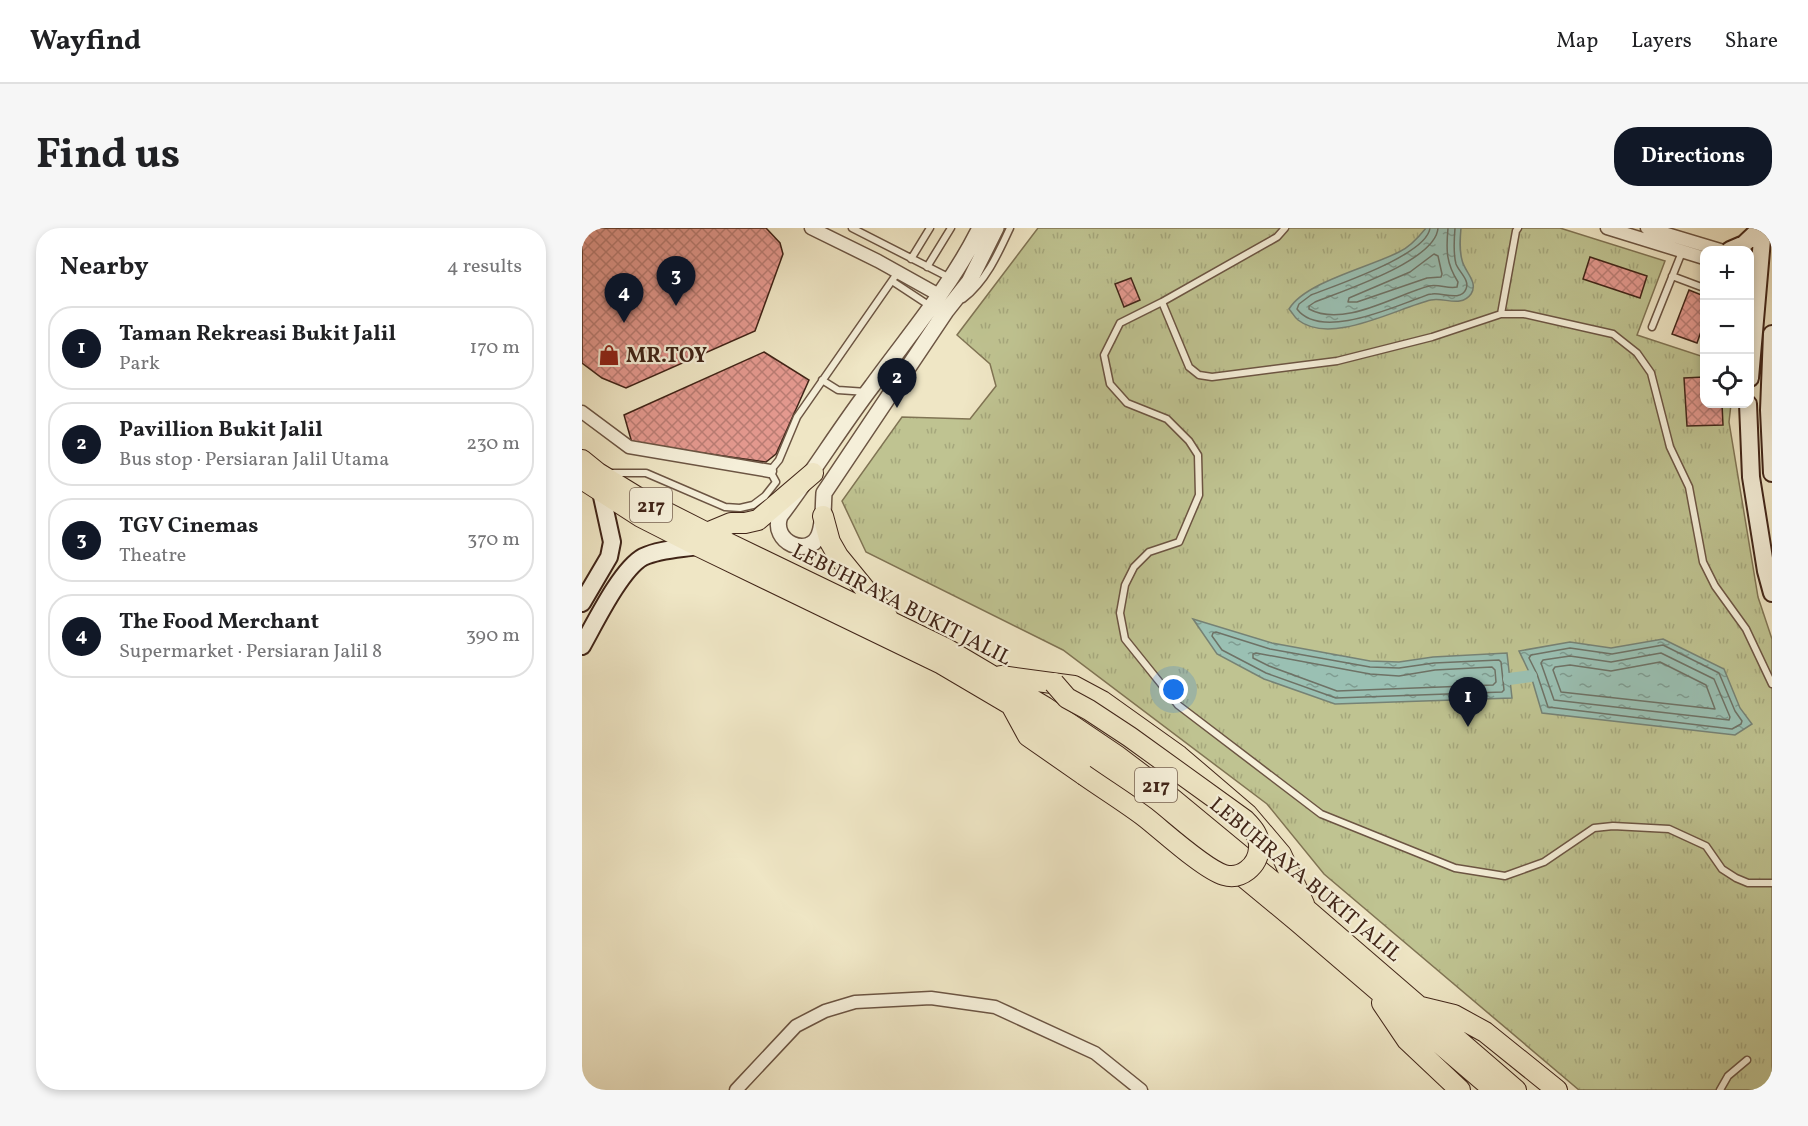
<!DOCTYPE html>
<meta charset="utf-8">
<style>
:root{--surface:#fff;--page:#f6f6f6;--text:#202124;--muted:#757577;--line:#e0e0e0;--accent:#111827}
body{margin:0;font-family:Vollkorn,serif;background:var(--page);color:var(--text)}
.controls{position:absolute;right:18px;top:18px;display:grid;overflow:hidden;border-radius:12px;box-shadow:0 3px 9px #0003}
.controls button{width:54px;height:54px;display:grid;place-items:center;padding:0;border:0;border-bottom:2px solid var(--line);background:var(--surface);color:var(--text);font:30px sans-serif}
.you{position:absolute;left:592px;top:462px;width:21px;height:21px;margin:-15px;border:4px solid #fff;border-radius:50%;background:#1a73e8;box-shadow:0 0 0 9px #1a73e833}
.badge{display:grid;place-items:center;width:39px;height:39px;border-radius:50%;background:var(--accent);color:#fff;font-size:20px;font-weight:700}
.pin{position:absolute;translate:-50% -50px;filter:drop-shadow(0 2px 3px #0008)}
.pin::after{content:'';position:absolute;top:32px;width:21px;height:18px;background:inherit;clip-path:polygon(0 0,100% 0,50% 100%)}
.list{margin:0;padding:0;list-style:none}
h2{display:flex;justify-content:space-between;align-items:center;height:78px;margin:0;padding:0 24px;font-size:26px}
h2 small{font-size:20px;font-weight:400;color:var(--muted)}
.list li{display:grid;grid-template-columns:39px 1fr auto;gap:18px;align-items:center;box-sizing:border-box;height:84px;margin:0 12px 12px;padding:0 12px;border:2px solid var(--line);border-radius:24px}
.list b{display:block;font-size:22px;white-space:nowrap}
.list p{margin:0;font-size:20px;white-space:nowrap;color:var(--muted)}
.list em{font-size:20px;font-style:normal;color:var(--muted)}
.icon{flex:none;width:33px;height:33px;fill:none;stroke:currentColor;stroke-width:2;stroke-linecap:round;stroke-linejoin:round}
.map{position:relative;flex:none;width:1190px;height:862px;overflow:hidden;border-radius:24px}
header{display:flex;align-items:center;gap:36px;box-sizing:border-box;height:84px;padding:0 30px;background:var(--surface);border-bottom:2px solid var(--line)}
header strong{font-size:28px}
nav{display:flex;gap:33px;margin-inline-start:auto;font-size:21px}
.intro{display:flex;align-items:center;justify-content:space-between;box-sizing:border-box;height:144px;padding:0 36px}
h1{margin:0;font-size:42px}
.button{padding:15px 27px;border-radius:24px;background:var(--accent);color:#fff;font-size:21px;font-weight:700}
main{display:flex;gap:36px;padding:0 36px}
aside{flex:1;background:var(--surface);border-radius:24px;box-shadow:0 3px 9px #0003}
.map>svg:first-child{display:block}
.park{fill:url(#park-tufts);stroke:#807454;stroke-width:1.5}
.water{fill:url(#water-ripples);stroke:#768275;stroke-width:1.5}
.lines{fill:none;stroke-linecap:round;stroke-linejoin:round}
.shore{stroke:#6e7266;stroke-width:1.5}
.canal{stroke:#9ac0b3;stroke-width:12}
.building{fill:url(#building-cross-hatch);stroke:#412518;stroke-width:1.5}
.service-casing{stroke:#6c5543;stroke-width:9}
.minor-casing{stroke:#6c5543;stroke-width:15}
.tertiary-casing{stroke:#6c5543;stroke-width:18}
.secondary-casing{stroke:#412518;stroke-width:20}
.trunk-casing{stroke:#412518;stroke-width:22}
.service{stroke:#f5efd9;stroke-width:6}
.minor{stroke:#f5efd9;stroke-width:12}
.tertiary{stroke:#f5efd9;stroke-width:15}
.secondary{stroke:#f5efd9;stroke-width:16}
.trunk{stroke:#efe6c5;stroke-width:20}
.trunk-bridge-casing{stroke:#412518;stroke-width:22;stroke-linecap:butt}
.trunk-bridge{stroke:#efe6c5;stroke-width:20}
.labels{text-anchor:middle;stroke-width:4.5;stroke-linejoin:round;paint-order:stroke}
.shield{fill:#f5efd9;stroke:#776252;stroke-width:1.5}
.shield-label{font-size:20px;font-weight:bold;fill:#412518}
.poi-label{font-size:21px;font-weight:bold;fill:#412518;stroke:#f5efd9;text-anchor:start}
.street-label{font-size:21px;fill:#412518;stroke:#f5efd9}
</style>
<header>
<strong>Wayfind</strong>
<nav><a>Map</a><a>Layers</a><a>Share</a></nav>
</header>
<div class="intro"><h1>Find us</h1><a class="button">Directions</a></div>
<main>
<aside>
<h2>Nearby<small>4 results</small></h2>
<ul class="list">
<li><span class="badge">1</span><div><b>Taman Rekreasi Bukit Jalil</b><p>Park</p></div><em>170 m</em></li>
<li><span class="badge">2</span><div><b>Pavillion Bukit Jalil</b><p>Bus stop · Persiaran Jalil Utama</p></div><em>230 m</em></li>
<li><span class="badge">3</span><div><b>TGV Cinemas</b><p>Theatre</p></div><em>370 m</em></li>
<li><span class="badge">4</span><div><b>The Food Merchant</b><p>Supermarket · Persiaran Jalil 8</p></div><em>390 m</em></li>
</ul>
</aside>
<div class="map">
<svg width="1190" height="862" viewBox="0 0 1190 862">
<defs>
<pattern id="park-tufts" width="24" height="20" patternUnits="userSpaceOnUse" patternTransform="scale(1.5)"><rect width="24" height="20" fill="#bfc391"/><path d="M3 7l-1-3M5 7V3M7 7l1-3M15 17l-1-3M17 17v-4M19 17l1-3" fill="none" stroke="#a5a77c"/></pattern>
<pattern id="water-ripples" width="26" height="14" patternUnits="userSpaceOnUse" patternTransform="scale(1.5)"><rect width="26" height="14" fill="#9ac0b3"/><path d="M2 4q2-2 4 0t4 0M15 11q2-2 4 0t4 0" fill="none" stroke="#7f9c91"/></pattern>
<pattern id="building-cross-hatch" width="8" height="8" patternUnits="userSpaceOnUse" patternTransform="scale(1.5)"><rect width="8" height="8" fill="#e4998f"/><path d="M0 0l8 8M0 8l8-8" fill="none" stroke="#ba7d74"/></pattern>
</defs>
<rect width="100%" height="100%" fill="#efe6c5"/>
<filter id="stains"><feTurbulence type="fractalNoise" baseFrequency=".00333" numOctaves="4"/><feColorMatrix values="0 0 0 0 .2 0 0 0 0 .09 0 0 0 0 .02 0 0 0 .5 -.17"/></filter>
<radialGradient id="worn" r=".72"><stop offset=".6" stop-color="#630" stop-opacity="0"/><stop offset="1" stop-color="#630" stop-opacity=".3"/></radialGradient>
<path class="park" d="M 456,0 L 978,0 L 1083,33 L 1055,107 L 1122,129 L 1122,176 L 1149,176 L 1147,194 L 1176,369 L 1190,411 L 1190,862 L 997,862 L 742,646 L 685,576 L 481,422 L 284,324 L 260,273 L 320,189 L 388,191 L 414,158 L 408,136 L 375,107 Z"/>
<path class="water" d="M 844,0 L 879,0 C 878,11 877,21 880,32 C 882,43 897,54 889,66 C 879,80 862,69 849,72 C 815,80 749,118 716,92 C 712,89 710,84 707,81 C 723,54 788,39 817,24 C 828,19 836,10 844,0 Z
M 611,391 L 690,415 L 788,433 L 817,434 L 851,429 L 925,425 L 930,470 L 753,476 L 682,451 L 635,426 Z
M 1081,411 L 1142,441 L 1158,480 L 1170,496 L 1153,507 L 960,485 L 949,448 L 937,423 L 988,414 L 1029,420 Z"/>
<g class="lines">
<path class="shore" d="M 848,0 C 845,27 754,57 729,67 L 717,76 L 715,81 C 738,112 809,80 837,70 C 841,69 845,66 850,66 C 859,64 879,74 884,61 C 888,52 877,44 874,36 C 871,25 872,12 873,0
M 856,0 C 854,33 760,63 733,74 L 727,78 L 727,81 C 762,100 813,67 847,58 C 857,56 866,61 875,59 L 876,54 C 864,35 864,22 866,0
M 852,26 L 856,28 L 860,46 L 859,49 L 845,50 L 775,74 L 766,74 L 767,70 L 828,44 Z
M 634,404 L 688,421 L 788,439 L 817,440 L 852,435 L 917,432 L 919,434 L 922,462 L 920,464 L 754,470 L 684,445 L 640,422 L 630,408 L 631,405 Z
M 1081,417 L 1137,445 L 1153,483 L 1160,493 L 1159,496 L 1150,501 L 966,479 L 955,446 L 947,430 L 949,427 L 988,420 L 1030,426 Z
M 674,425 L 788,446 L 817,448 L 853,442 L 910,439 L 913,442 L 914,454 L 911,457 L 755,463 L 687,438 L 671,430 L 671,426 Z
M 1079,425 L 1132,451 L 1148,489 L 1147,492 L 972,472 L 959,435 L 961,432 L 988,428 L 1029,434 Z
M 1078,434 L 1124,457 L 1133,481 L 979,464 L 971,442 L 973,439 L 988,437 L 1029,443 Z"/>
<path class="canal" d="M 927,451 L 949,448"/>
</g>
<path class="building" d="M 0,0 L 184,0 L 198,15 L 201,26 L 173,103 L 44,160 L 20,150 L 0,135 Z
M 1008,29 L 1065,48 L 1058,70 L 1001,51 Z
M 549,50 L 558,72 L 542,79 L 533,56 Z
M 1107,62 L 1122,68 L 1122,95 L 1115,115 L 1090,106 Z
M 182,124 L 227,152 L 194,226 L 184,234 L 50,215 L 42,187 Z
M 1122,149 L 1122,176 L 1140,176 L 1141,197 L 1105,198 L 1102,150 Z"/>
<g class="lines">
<defs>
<path id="service" d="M 270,0 L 368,50
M 703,0 L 695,9 L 580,74 L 538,95 L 522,127 L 528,156 L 545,175 L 585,191 L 607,213 L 616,227 L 617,267 L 597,314 L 567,324 L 552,339 L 543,357 L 538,385 L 543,411 L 596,477 L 739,586 L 873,640 L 923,648 L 962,634 L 1012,600 L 1031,598 L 1087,601 L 1124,618 L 1140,641 L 1154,650 L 1166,655 L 1190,655
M 329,31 L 348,0
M 345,39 L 369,0
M 1090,48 L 1122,60
M 310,53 L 348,78
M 381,71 C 404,53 416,26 428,0
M 580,74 L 607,139 L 617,147 L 630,149 L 755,133 L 850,109 L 919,86 L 942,86 L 1031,106 L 1055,125 L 1069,145 L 1088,219 L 1107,259 L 1121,334 L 1133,358 L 1164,401 L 1190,456
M 919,86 L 934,3 L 936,0
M 1070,99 L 1100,24
M 240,152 L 256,162 L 285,164
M 26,245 L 64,245 L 143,279 L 158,280 L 171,277 L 183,268 L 194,254 L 188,243 L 197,232 L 215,189 L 316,44
M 1138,862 L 1146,848 L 1165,832"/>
<path id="minor" d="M 229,0 L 296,33 L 357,67
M 1025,0 L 1122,30
M 1065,0 L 1138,22
M 0,184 L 47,219 L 188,243
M 154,862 L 214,798 L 243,783 L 273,774 L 349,770 L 413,779 L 513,825 L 559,862"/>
<path id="tertiary" d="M 398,0 C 370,57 327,107 290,158 C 258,200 230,246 198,288 C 188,314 227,331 237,307 C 242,294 241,279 242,265 L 364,83 L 387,54 L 414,0"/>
<path id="secondary" d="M 1148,22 L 1162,16 L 1179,0
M 1190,106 L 1187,182 L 1190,245
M 1168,150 L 1181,0
M 1166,176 L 1169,249 L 1184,343 L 1190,365
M 0,375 L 27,329 L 30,314 L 19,264
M 0,418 C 13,395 39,341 61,329 C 78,321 98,321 116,318"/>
<path id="trunk" d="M 0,232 L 16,245 L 60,272 L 125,305 L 365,421 L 463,479 L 534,527 L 575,558 L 724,681 L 934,862
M 0,251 L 59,289 L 116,318 L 358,435 L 470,501 L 565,569 L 716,694 L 912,862
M 241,288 L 248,314 L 256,328 L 305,388
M 125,305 L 149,295 L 163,295 L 176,292 L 231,245
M 419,448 L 492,458 L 520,473 L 597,528 L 665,586 L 699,626 L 722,676
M 428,475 L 446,508 L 502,547
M 800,775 L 825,812 L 878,862
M 839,779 L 872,787 L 903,804 L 975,862"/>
</defs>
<use href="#service" class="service-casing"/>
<use href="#minor" class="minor-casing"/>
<use href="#tertiary" class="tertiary-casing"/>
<use href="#secondary" class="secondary-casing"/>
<use href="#trunk" class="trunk-casing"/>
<use href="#service" class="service"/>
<use href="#minor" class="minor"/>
<use href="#tertiary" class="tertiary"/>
<use href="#secondary" class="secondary"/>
<use href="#trunk" class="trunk"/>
<defs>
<path id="trunk-bridge" d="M 472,455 L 485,470 L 507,482 L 548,509 L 663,592 C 671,600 678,608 677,620 C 676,638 659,652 642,647 C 622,641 581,603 563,589 C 543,574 522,561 502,547"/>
</defs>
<use href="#trunk-bridge" class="trunk-bridge-casing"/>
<use href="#trunk-bridge" class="trunk-bridge"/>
</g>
<defs>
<symbol id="shop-bare" viewBox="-9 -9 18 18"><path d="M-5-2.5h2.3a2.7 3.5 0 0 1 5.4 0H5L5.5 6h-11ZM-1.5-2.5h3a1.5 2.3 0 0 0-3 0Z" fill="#8f2418" stroke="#f5efd9" stroke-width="2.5" paint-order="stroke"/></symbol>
</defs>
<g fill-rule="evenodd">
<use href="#shop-bare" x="12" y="112" width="30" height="30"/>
</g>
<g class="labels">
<g class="shield">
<rect x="48" y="260" width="42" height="34" rx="4.5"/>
<rect x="553" y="540" width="42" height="34" rx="4.5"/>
</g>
<g class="shield-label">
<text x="69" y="284">217</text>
<text x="574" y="564">217</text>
</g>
<g class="poi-label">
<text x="44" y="134">MR.TOY</text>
</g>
<g class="street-label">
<text transform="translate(320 376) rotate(27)" y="7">LEBUHRAYA BUKIT JALIL</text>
<text transform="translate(724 651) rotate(40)" y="7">LEBUHRAYA BUKIT JALIL</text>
</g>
</g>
<rect width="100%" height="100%" filter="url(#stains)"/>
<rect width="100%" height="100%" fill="url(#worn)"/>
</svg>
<div class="controls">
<button>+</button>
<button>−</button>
<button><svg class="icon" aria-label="locate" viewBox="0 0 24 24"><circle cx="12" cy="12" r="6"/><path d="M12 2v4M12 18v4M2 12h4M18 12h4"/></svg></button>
</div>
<div class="you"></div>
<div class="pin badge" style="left:886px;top:499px">1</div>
<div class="pin badge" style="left:315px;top:180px">2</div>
<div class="pin badge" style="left:94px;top:78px">3</div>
<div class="pin badge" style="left:42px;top:95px">4</div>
</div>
</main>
